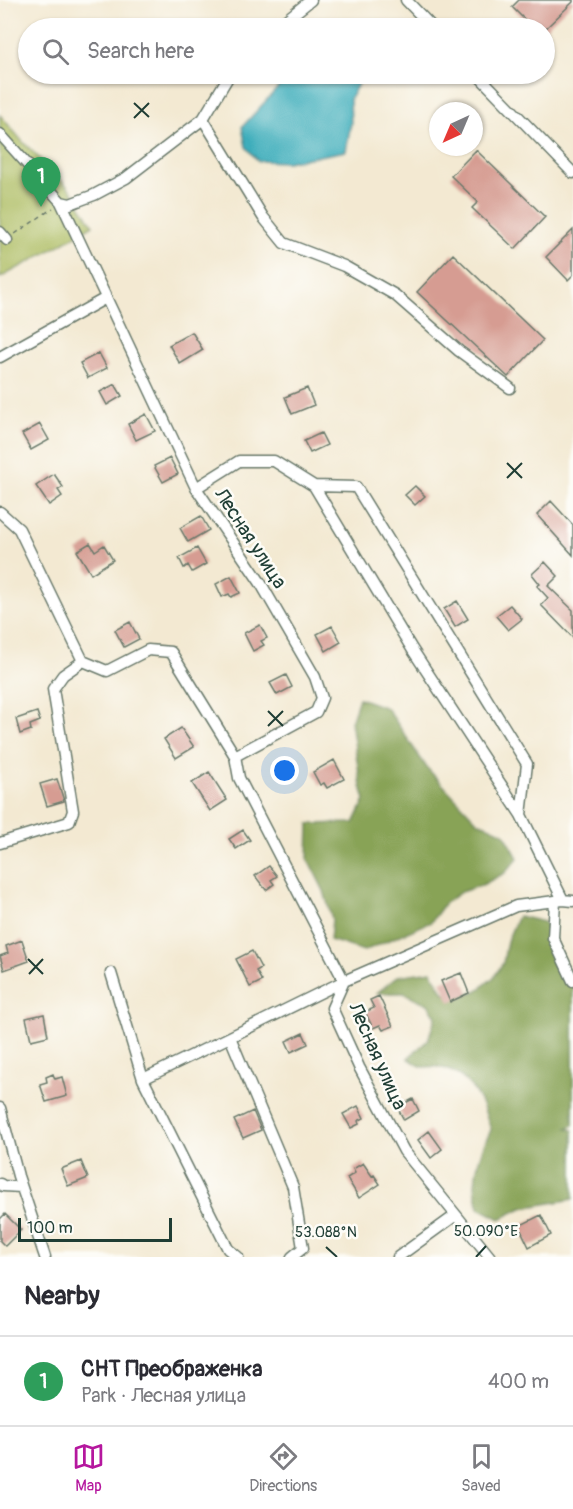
<!DOCTYPE html>
<meta charset="utf-8">
<style>
:root{--surface:#fff;--page:#f7f7f7;--text:#2b2b33;--muted:#7c7c81;--line:#e1e1e2;--accent:#b5179e}
body{margin:0;font-family:Pangolin,sans-serif;background:var(--page);color:var(--text)}
.compass{position:absolute;left:429px;top:102px;width:54px;height:54px;border-radius:50%;background:var(--surface);box-shadow:0 2px 4px #0004;rotate:224deg}
.scale{position:absolute;left:18px;bottom:15px;width:154px;box-sizing:border-box;padding-left:6px;border:3px solid #1f3d34;border-top:0;font-size:16px;line-height:21px;white-space:nowrap;color:#1f3d34;-webkit-text-stroke:4px #fdfcf7;paint-order:stroke}
.you{position:absolute;left:285px;top:771px;width:21px;height:21px;margin:-15px;border:4px solid #fff;border-radius:50%;background:#1a73e8;box-shadow:0 0 0 9px #1a73e833}
.badge{display:grid;place-items:center;width:39px;height:39px;border-radius:50%;background:var(--accent);color:#fff;font-size:20px;font-weight:700}
.pin{position:absolute;translate:-50% -50px;filter:drop-shadow(0 2px 3px #0008)}
.pin::after{content:'';position:absolute;top:32px;width:21px;height:18px;background:inherit;clip-path:polygon(0 0,100% 0,50% 100%)}
.list{margin:0;padding:0;list-style:none}
h2{display:flex;justify-content:space-between;align-items:center;height:78px;margin:0;padding:0 24px;font-size:26px}
h2 small{font-size:20px;font-weight:400;color:var(--muted)}
.list li{display:grid;grid-template-columns:39px 1fr auto;gap:18px;align-items:center;box-sizing:border-box;height:90px;padding:0 24px;border-top:2px solid var(--line)}
.list b{display:block;font-size:22px;white-space:nowrap}
.list p{margin:0;font-size:20px;white-space:nowrap;color:var(--muted)}
.list em{font-size:20px;font-style:normal;color:var(--muted)}
.icon{flex:none;width:33px;height:33px;fill:none;stroke:currentColor;stroke-width:2;stroke-linecap:round;stroke-linejoin:round}
.map{position:relative;flex:none;width:573px;height:1257px;overflow:hidden}
.search{position:absolute;background:var(--surface);box-shadow:0 2px 4px #0004;left:18px;right:18px;top:18px;height:66px;display:flex;align-items:center;gap:15px;box-sizing:border-box;padding:0 21px;border-radius:33px;color:var(--muted);font-size:22px}
.sheet{height:168px;background:var(--surface)}
nav{display:flex;justify-content:space-around;align-items:center;box-sizing:border-box;height:84px;border-top:2px solid var(--line);background:var(--surface);font-size:16px;color:var(--muted)}
nav a{display:grid;justify-items:center;gap:3px}
nav .on{color:var(--accent)}
.map>svg:first-child{display:block}
.green{fill:#abbb5f;stroke:#657c4a;stroke-width:1.5}
.forest{fill:#88a356;stroke:#547045;stroke-width:1.5}
.water{fill:#3eadbb;stroke:#2e7578;stroke-width:1.5}
.building{fill:#d69c92}
.lines{fill:none;stroke-linecap:round;stroke-linejoin:round}
.minor-casing{stroke:#69796b;stroke-width:13}
.path{stroke:#69796b;stroke-width:1.5;stroke-dasharray:4.5 4.5;stroke-linecap:butt}
.minor{stroke:#fff;stroke-width:10}
.ticks{fill:none;stroke:#1f3d34;stroke-width:2}
.labels{text-anchor:middle;stroke-width:5;stroke-linejoin:round;paint-order:stroke}
.street-label{font-size:20px;fill:#1f3d34;stroke:#fdfcf7}
.ticks-label{font-size:15px;text-anchor:middle;fill:#1f3d34;stroke:#fdfcf7;stroke-width:5;stroke-linejoin:round;paint-order:stroke}
</style>
<div class="map">
<svg width="573" height="1257" viewBox="0 0 573 1257">
<rect width="100%" height="100%" fill="#fdfcf7"/>
<filter id="ink" filterUnits="userSpaceOnUse"><feTurbulence type="fractalNoise" baseFrequency=".0167" numOctaves="2"/><feDisplacementMap in="SourceGraphic" scale="12" xChannelSelector="R" yChannelSelector="G"/><feConvolveMatrix kernelMatrix="1 2 1 2 8 2 1 2 1" color-interpolation-filters="sRGB"/></filter>
<filter id="wash" filterUnits="userSpaceOnUse"><feTurbulence type="fractalNoise" baseFrequency=".008" numOctaves="4" result="noise"/><feDisplacementMap in="SourceGraphic" scale="24" xChannelSelector="R" yChannelSelector="G"/><feGaussianBlur stdDeviation="1.35" result="paint"/><feColorMatrix in="noise" values="0 0 0 0 0 0 0 0 0 0 0 0 0 0 0 0 0 1.4 0 .05"/><feComposite in="paint" operator="in"/></filter>
<g filter="url(#wash)">
<rect width="100%" height="100%" fill="#f3e9d2"/>
<path class="green" d="M 0,115 L 23,142 L 70,189 L 93,225 L 58,246 L 0,278 Z"/>
<path class="forest" d="M 359,698 L 387,708 L 427,768 L 477,821 L 504,833 L 518,858 L 505,873 L 482,885 L 461,892 L 445,903 L 431,922 L 364,951 L 330,940 L 332,919 L 324,891 L 308,859 L 309,824 L 354,823 L 365,800 L 361,786 L 351,722 Z
M 518,916 L 544,922 L 573,986 L 573,1125 L 567,1128 L 573,1130 L 573,1199 L 522,1208 L 500,1219 L 479,1208 C 477,1200 475,1192 475,1184 C 476,1164 482,1147 491,1130 C 483,1102 471,1074 439,1067 C 434,1066 429,1067 424,1067 C 418,1066 413,1061 408,1058 L 428,1040 L 436,1016 L 428,1004 L 404,993 L 377,993 L 398,976 L 431,971 L 444,993 L 462,996 L 478,990 L 494,977 L 503,963 L 507,941 Z"/>
<path class="water" d="M 301,74 L 364,74 L 350,98 L 351,123 L 346,151 L 287,162 L 258,161 L 246,147 L 242,127 L 282,83 Z"/>
<g id="blocks">
<path class="building" d="M 519,0 L 573,0 L 573,2 L 546,28 L 533,28 L 512,7 Z
M 476,150 L 545,217 L 515,249 L 472,208 L 478,202 L 451,176 Z
M 573,230 L 573,275 L 568,280 L 546,257 Z
M 453,254 L 543,340 L 508,377 L 417,292 Z
M 192,332 L 203,350 L 180,364 L 169,345 Z
M 99,353 L 107,368 L 88,378 L 80,363 Z
M 115,384 L 122,396 L 107,405 L 100,392 Z
M 307,388 L 314,405 L 292,414 L 285,397 Z
M 146,414 L 155,431 L 136,440 L 128,424 Z
M 40,424 L 49,440 L 31,450 L 22,434 Z
M 321,433 L 327,445 L 310,453 L 304,441 Z
M 170,458 L 178,474 L 163,482 L 154,466 Z
M 54,474 L 63,487 L 58,490 L 62,496 L 49,505 L 36,486 Z
M 415,486 L 425,496 L 415,505 L 405,495 Z
M 551,501 L 573,525 L 573,555 L 537,515 Z
M 201,516 L 209,530 L 188,542 L 180,528 Z
M 90,543 L 95,551 L 104,545 L 113,560 L 91,574 L 77,551 Z
M 197,548 L 206,564 L 192,572 L 188,565 L 184,568 L 179,558 Z
M 545,562 L 558,576 L 548,586 L 573,610 L 573,638 L 541,605 L 548,598 L 537,586 L 540,584 L 532,574 Z
M 231,576 L 240,593 L 231,597 L 229,594 L 222,597 L 216,584 Z
M 457,601 L 468,619 L 455,627 L 444,609 Z
M 510,605 L 522,619 L 508,630 L 496,616 Z
M 130,622 L 139,639 L 124,647 L 115,630 Z
M 260,625 L 267,638 L 261,641 L 264,645 L 253,651 L 244,633 Z
M 332,626 L 341,642 L 326,651 L 317,634 Z
M 286,675 L 292,687 L 277,695 L 270,683 Z
M 37,712 L 40,721 L 30,725 L 31,730 L 20,734 L 16,719 Z
M 181,728 L 194,747 L 176,758 L 164,739 Z
M 334,760 L 344,779 L 327,788 L 324,783 L 320,785 L 313,772 Z
M 209,772 L 227,800 L 210,811 L 192,783 Z
M 57,779 L 64,801 L 47,806 L 40,784 Z
M 243,830 L 250,840 L 236,849 L 229,839 Z
M 269,866 L 277,876 L 271,880 L 274,884 L 266,890 L 255,876 Z
M 22,940 L 29,961 L 4,970 L 0,956 L 8,953 L 6,946 Z
M 252,951 L 261,968 L 256,971 L 262,981 L 250,987 L 236,959 Z
M 461,973 L 469,993 L 450,1002 L 441,981 Z
M 379,996 L 393,1026 L 383,1030 L 380,1025 L 373,1028 L 365,1012 L 374,1008 L 370,1000 Z
M 44,1014 L 48,1036 L 31,1040 L 26,1018 Z
M 303,1033 L 308,1044 L 291,1052 L 286,1041 Z
M 53,1074 L 55,1079 L 62,1077 L 67,1096 L 46,1102 L 40,1084 L 47,1082 L 46,1077 Z
M 413,1099 L 419,1111 L 404,1120 L 397,1107 Z
M 358,1106 L 364,1118 L 358,1121 L 359,1124 L 351,1128 L 343,1114 Z
M 253,1111 L 261,1130 L 243,1138 L 234,1120 Z
M 429,1131 L 442,1149 L 431,1158 L 418,1140 Z
M 81,1161 L 88,1178 L 68,1186 L 61,1169 Z
M 363,1163 L 372,1176 L 374,1175 L 380,1184 L 359,1198 L 347,1178 L 355,1173 L 353,1169 Z
M 5,1214 L 21,1230 L 5,1246 L 0,1241 L 0,1219 Z
M 541,1215 L 551,1235 L 529,1247 L 519,1226 Z"/>
</g>
</g>
<g filter="url(#ink)">
<use href="#blocks" fill-opacity="0" stroke="#69796b" stroke-width="1.5"/>
<g class="lines">
<defs>
<path id="minor" d="M 406,0 L 433,28
M 276,28 L 311,0
M 477,74 L 573,173
M 203,119 L 263,217 L 284,243 L 344,266 L 395,295 L 459,351 L 510,388
M 0,134 L 61,202 L 196,488 L 260,582 L 315,677 L 322,698 L 316,712 L 235,756 L 239,778 L 344,981
M 61,202 L 70,204 L 94,195 L 126,178 L 203,119 L 230,74
M 0,232 L 7,240
M 0,357 L 106,298
M 314,486 L 412,649 L 521,815
M 196,488 L 239,461 L 274,461 L 314,486 L 356,487 L 527,764 L 521,815 L 563,900
M 0,512 L 19,529 L 83,661 L 107,671 L 148,650 L 171,652 L 235,756
M 0,843 L 69,822 L 73,811 L 53,689 L 63,675 L 83,661
M 555,901 L 553,938 L 573,981
M 111,973 L 143,1079 L 228,1249 L 238,1257
M 344,981 L 332,1008 L 359,1067 L 404,1151 L 490,1257
M 143,1079 L 230,1037
M 0,1108 L 18,1176 L 45,1257
M 0,1184 L 3,1186 L 21,1187
M 292,1257 L 303,1248 L 293,1187 L 230,1037 L 344,981 L 516,906 L 563,900 L 573,901
M 398,1257 L 456,1215"/>
</defs>
<use href="#minor" class="minor-casing"/>
<path class="path" d="M 15,234 L 53,208"/>
<use href="#minor" class="minor"/>
</g>
</g>
<path class="ticks" d="M 134,103 L 149,117M 134,118 L 149,103M 507,463 L 522,478M 507,478 L 522,463M 268,711 L 283,726M 268,726 L 283,711M 28,959 L 43,974M 29,974 L 43,959M 326,1247 L 337,1257M 476,1257 L 486,1246"/>
<g class="labels">
<g class="street-label">
<text transform="translate(251 538) rotate(57)" y="7">Лесная улица</text>
<text transform="translate(378 1056) rotate(66)" y="7">Лесная улица</text>
</g>
</g>
<g class="ticks-label">
<text x="486" y="1236">50.090°E</text>
<text x="326" y="1237">53.088°N</text>
</g>
</svg>
<svg class="compass" viewBox="-18 -18 36 36"><path d="M0-13l5 13h-10z" fill="#e53935"/><path d="M0 13l5-13h-10z" fill="#7c7c81"/></svg>
<div class="scale">100 m</div>
<div class="you"></div>
<div class="pin badge" style="left:41px;top:207px;background:#2e9e5b">1</div>
<div class="search"><svg class="icon" aria-label="search" viewBox="0 0 24 24"><circle cx="10" cy="10" r="6"/><path d="M15 15l6 6"/></svg>Search here</div>
</div>
<section class="sheet">
<h2>Nearby<small></small></h2>
<ul class="list">
<li><span class="badge" style="background:#2e9e5b">1</span><div><b>СНТ Преображенка</b><p>Park · Лесная улица</p></div><em>400 m</em></li>
</ul>
</section>
<nav>
<a class="on"><svg class="icon" aria-label="map" viewBox="0 0 24 24"><path d="M3 6l6-2 6 2 6-2v14l-6 2-6-2-6 2zM9 4v14M15 6v14"/></svg>Map</a>
<a><svg class="icon" aria-label="directions" viewBox="0 0 24 24"><path d="M12 3l9 9-9 9-9-9zM9 14v-3h6M13 9l2 2-2 2"/></svg>Directions</a>
<a><svg class="icon" aria-label="saved" viewBox="0 0 24 24"><path d="M7 4h10v16l-5-4-5 4z"/></svg>Saved</a>
</nav>
